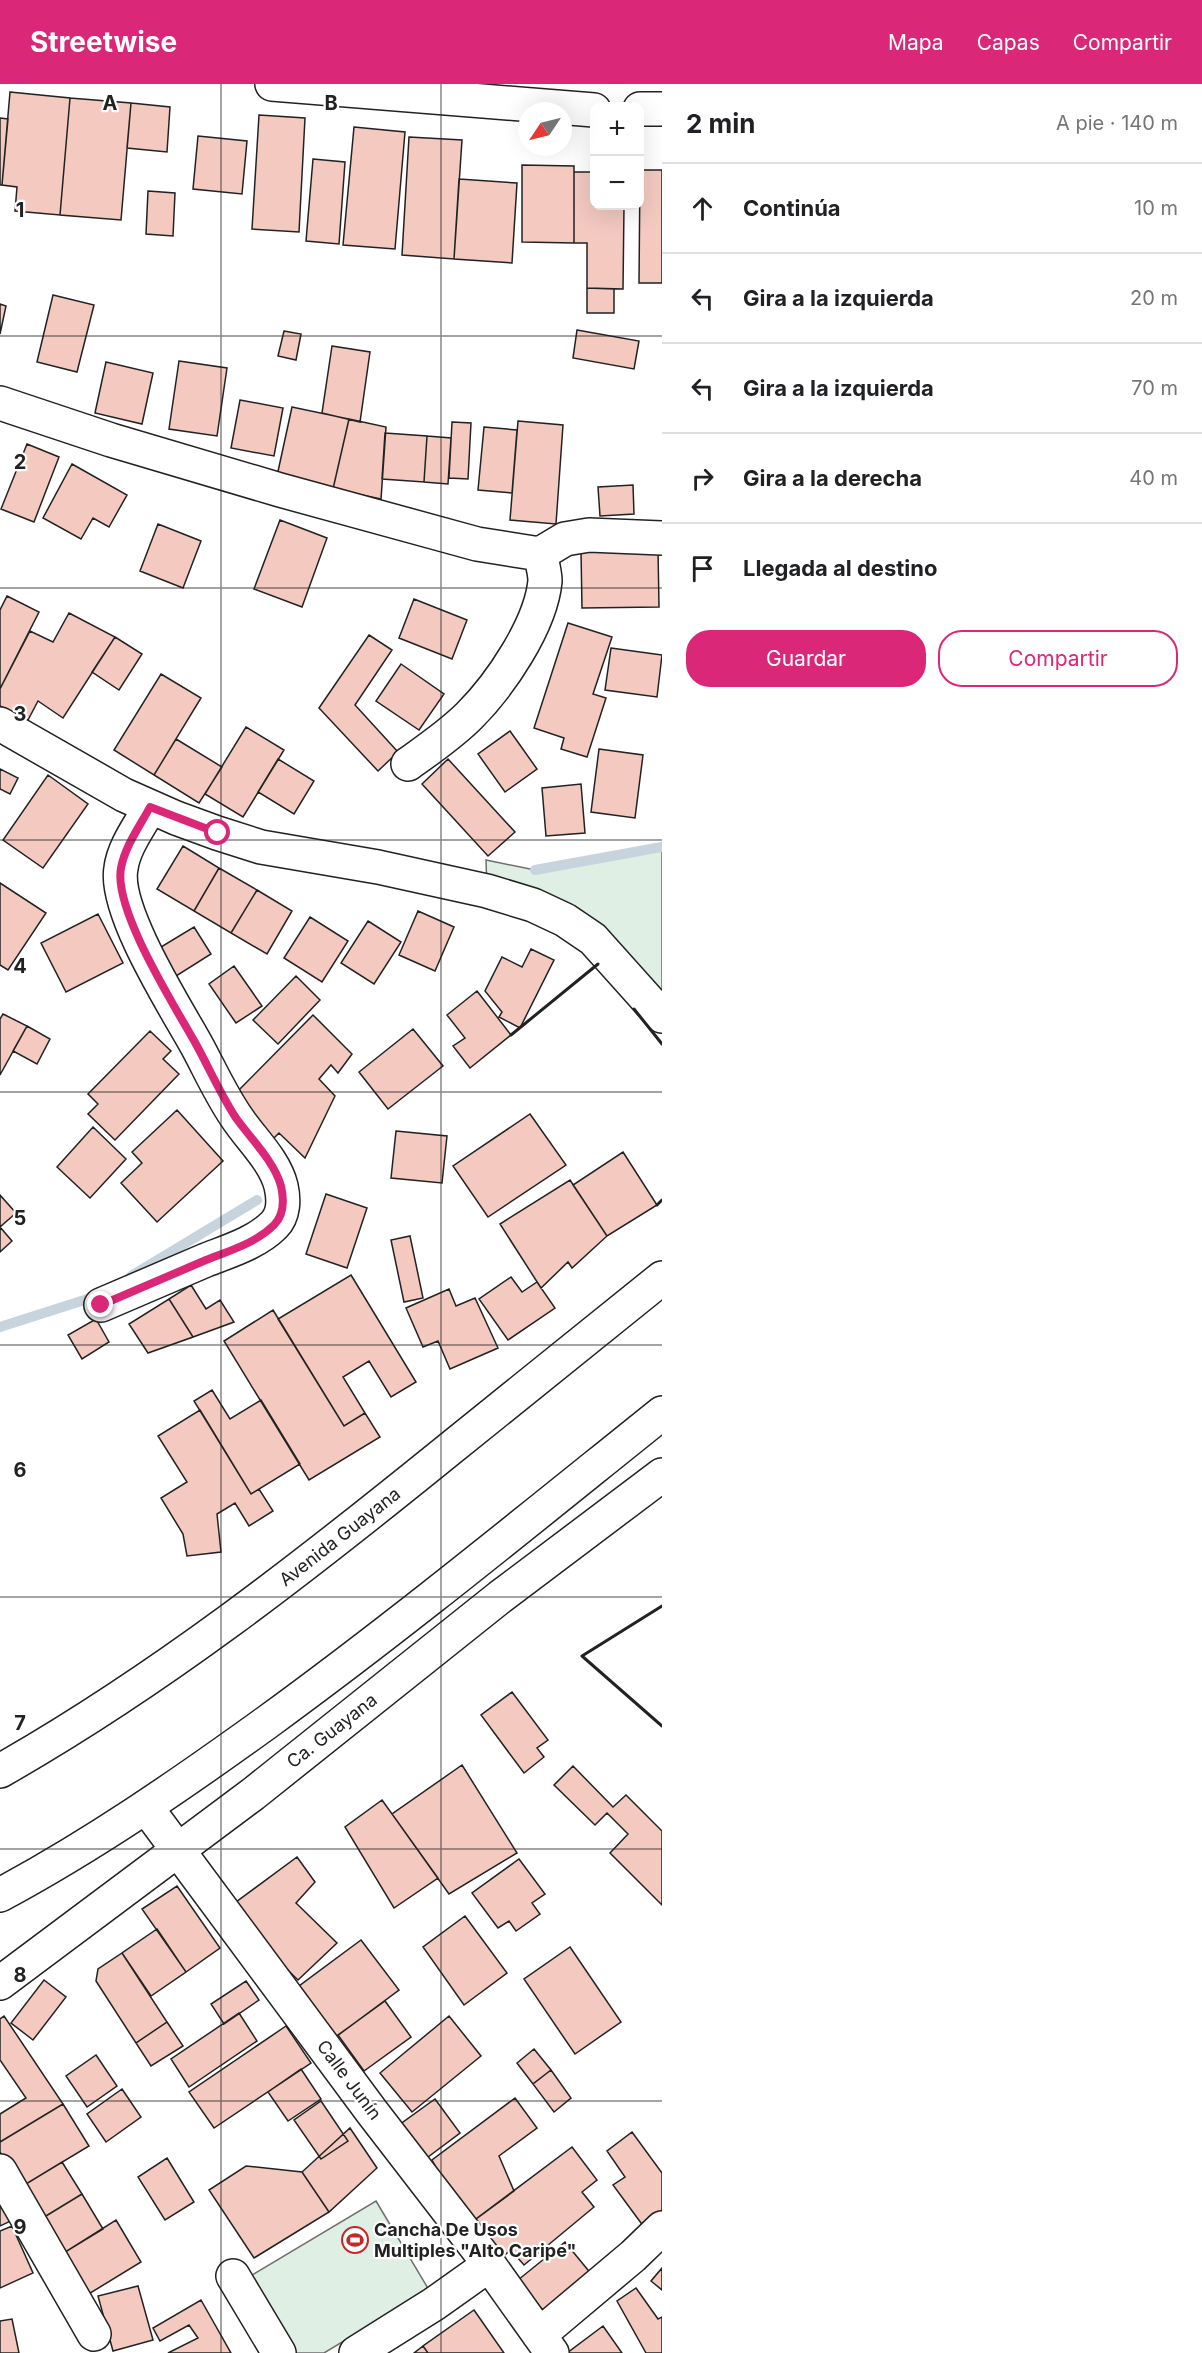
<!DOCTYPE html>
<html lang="es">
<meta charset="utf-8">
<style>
:root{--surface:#fff;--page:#f2f2f2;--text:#202124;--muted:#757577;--line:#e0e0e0;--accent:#db2777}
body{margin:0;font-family:Inter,sans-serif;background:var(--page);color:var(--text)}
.controls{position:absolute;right:18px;top:18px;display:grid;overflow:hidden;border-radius:12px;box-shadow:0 6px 24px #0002}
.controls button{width:54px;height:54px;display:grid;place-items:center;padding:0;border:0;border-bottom:2px solid var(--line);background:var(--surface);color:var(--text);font:30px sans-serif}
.compass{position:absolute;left:518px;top:18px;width:54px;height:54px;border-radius:50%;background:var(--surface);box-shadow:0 6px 24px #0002;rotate:235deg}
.stop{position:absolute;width:18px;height:18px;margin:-14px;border:4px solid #db2777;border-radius:50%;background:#fff}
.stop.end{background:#db2777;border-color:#fff;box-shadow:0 2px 6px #0008}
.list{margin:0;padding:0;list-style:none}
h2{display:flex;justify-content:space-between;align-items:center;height:78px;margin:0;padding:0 24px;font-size:26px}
h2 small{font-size:20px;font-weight:400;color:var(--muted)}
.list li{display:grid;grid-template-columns:39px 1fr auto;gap:18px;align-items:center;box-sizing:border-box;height:90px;padding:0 24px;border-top:2px solid var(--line)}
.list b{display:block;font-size:22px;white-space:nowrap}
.list em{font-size:20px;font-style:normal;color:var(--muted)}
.actions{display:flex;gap:12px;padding:18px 24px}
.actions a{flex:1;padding:14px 0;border:2px solid var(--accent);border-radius:24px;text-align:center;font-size:21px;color:var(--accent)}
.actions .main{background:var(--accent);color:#fff}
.icon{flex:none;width:33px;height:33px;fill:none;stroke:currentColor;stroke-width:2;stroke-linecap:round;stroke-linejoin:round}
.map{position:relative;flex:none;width:662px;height:2269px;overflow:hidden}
header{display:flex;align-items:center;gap:36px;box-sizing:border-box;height:84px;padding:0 30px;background:var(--accent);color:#fff}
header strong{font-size:28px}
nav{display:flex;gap:33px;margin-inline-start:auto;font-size:21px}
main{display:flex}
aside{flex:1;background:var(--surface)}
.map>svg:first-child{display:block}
.green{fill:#e0efe3;stroke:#6f6f6f;stroke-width:1.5}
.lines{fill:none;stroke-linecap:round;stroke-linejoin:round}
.stream{stroke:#c7d3dd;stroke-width:10}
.building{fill:#f3c9c0;stroke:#222;stroke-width:1.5}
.minor-casing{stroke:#222;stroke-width:36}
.major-casing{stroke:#222;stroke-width:36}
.minor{stroke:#fff;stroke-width:33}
.major{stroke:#fff;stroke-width:33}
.wall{stroke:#222;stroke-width:3}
.route{stroke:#db2777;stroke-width:8}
.grid{fill:none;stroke:#222;stroke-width:1.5;stroke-opacity:0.55}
.labels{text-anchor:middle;stroke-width:4.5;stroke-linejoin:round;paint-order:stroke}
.street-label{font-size:18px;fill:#222;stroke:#fff}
.poi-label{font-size:18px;font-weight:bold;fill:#222;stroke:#fff;text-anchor:start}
.grid-label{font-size:20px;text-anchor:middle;font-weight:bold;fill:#222;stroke:#fff;stroke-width:4.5;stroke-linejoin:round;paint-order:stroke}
</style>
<header>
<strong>Streetwise</strong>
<nav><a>Mapa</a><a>Capas</a><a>Compartir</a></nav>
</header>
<main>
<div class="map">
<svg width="662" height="2269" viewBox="0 0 662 2269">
<rect width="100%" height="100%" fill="#fff"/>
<path class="green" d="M 662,763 L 662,932 L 621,885 L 487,807 L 486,776 L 535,786 Z
M 376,2117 L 429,2206 L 324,2269 L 292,2269 L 247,2194 Z"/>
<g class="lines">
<path class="stream" d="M 535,786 L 662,763
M 131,1192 L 257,1116
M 0,1243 L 100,1211"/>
</g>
<path class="building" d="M 10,8 L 70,14 L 60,131 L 15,127 L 17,103 L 2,101 Z
M 70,14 L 131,19 L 121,136 L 60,131 Z
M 131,19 L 170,23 L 167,68 L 127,64 Z
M 259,31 L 305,34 L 299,148 L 252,145 Z
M 0,34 L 8,35 L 2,101 L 0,101 Z
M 354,43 L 405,48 L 395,165 L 343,161 Z
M 198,52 L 247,57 L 242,110 L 193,105 Z
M 409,53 L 462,56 L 454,175 L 402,171 Z
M 313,75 L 345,78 L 339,160 L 306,157 Z
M 522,81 L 574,82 L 574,159 L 522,158 Z
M 640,86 L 662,86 L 662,199 L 639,199 Z
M 574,88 L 594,88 L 594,122 L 624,122 L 623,205 L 587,204 L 587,159 L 574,159 Z
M 459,95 L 517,99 L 512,179 L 454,175 Z
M 148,107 L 175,109 L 173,152 L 146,150 Z
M 587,204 L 614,205 L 614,229 L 587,229 Z
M 53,211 L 94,221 L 77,288 L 37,278 Z
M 0,220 L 6,222 L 0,250 Z
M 577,246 L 639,257 L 634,285 L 573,274 Z
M 284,247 L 301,250 L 296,276 L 278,272 Z
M 332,262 L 370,268 L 360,338 L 322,329 Z
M 179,277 L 227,284 L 217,352 L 169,345 Z
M 106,278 L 153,289 L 142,340 L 95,329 Z
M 240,316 L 283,324 L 274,372 L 231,364 Z
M 292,323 L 349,335 L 333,405 L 277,392 Z
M 349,335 L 386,343 L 381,415 L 333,405 Z
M 518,337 L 563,341 L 556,440 L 510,436 Z
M 452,338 L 471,339 L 468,395 L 449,394 Z
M 484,343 L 517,346 L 512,409 L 478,406 Z
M 385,349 L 427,352 L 424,398 L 382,395 Z
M 427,352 L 451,354 L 448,400 L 424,398 Z
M 27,360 L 59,373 L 34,438 L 1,425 Z
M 72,380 L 127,411 L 109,443 L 93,434 L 81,455 L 43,434 Z
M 633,401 L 634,430 L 600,432 L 598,403 Z
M 280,436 L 327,454 L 302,523 L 254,505 Z
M 158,440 L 201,457 L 183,504 L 140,487 Z
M 658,466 L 659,523 L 582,524 L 581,467 Z
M 7,512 L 39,528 L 0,605 L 0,526 Z
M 414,515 L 467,536 L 452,575 L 399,554 Z
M 69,529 L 115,553 L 63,634 L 38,617 L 28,636 L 0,622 L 0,605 L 30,547 L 53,558 Z
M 568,539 L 612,553 L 593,610 L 606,614 L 587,673 L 561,665 L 564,654 L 534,644 Z
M 369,551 L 392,566 L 355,621 L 398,668 L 378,687 L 319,624 Z
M 115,553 L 142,570 L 119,606 L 92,588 Z
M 611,564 L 662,571 L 657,613 L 605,606 Z
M 401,580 L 444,610 L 419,646 L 376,617 Z
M 161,590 L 201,614 L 154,691 L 114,666 Z
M 246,643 L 284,666 L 243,733 L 205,710 Z
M 510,647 L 537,685 L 505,708 L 478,670 Z
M 176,655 L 222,683 L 199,719 L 154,691 Z
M 599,665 L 643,671 L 635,734 L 591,728 Z
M 278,675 L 314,697 L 294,730 L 258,708 Z
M 448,675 L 515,748 L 488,772 L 422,700 Z
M 0,685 L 18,694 L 10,710 L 0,705 Z
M 48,691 L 88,720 L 43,784 L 3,756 Z
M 581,700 L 585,749 L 546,752 L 542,704 Z
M 183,762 L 219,784 L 194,827 L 157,805 Z
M 219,784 L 257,806 L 231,849 L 194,827 Z
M 0,799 L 46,829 L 8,886 L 0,881 Z
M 257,806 L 292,827 L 267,870 L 231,849 Z
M 418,827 L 454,843 L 435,887 L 399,871 Z
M 98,830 L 123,879 L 66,908 L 41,859 Z
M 310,833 L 348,857 L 322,898 L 284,874 Z
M 368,837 L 401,858 L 374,900 L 341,879 Z
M 194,843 L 211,870 L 173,894 L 156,866 Z
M 531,865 L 554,876 L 520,944 L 499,933 L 502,928 L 485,907 L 502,873 L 522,883 Z
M 234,882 L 262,922 L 236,939 L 209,900 Z
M 296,892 L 320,916 L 278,960 L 253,936 Z
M 477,907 L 511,951 L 470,984 L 453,962 L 465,954 L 447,931 Z
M 3,930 L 27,942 L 0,991 L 0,935 Z
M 313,931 L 352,970 L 338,989 L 331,981 L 319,995 L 335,1012 L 305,1074 L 279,1049 L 272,1056 L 231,1014 Z
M 27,942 L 50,955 L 37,980 L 13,967 Z
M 413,945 L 443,982 L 388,1025 L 359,988 Z
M 150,947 L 171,967 L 163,975 L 179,990 L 115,1056 L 88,1030 L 98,1020 L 88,1010 Z
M 177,1026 L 223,1077 L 157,1138 L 121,1099 L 142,1079 L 132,1068 Z
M 530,1030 L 566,1081 L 488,1133 L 453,1082 Z
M 93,1043 L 126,1075 L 90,1114 L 57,1083 Z
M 396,1047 L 447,1052 L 442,1099 L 391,1094 Z
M 623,1068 L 657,1121 L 607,1152 L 573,1101 Z
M 570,1096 L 607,1152 L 572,1184 L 568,1178 L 541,1204 L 500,1140 Z
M 326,1110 L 367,1124 L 347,1184 L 306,1170 Z
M 0,1111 L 16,1129 L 0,1143 Z
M 0,1143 L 12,1157 L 0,1168 Z
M 410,1152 L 423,1214 L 404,1218 L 391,1156 Z
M 351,1191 L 416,1298 L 391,1313 L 369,1277 L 343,1293 L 365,1329 L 344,1342 L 278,1235 Z
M 511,1193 L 522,1208 L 537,1198 L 555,1224 L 508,1256 L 479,1215 Z
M 191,1201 L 206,1225 L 220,1216 L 234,1238 L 193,1253 L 169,1215 Z
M 449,1205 L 456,1222 L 475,1214 L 498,1264 L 450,1285 L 438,1257 L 423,1263 L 406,1224 Z
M 169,1215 L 193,1253 L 148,1269 L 129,1240 Z
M 273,1226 L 344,1342 L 365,1329 L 380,1353 L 309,1396 L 224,1257 Z
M 96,1235 L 109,1258 L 82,1275 L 68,1251 Z
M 212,1306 L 230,1335 L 261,1316 L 300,1380 L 251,1410 L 194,1317 Z
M 200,1326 L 251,1410 L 259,1405 L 273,1427 L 249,1442 L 235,1419 L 217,1430 L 221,1468 L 187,1472 L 183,1450 L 161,1414 L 187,1398 L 158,1352 Z
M 512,1608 L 548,1656 L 537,1664 L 544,1673 L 524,1689 L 481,1631 Z
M 462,1681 L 517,1769 L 449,1810 L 392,1730 Z
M 573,1682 L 613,1723 L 626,1711 L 662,1747 L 662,1821 L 610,1769 L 628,1750 L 607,1729 L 595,1741 L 554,1701 Z
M 382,1716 L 438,1794 L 394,1824 L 345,1743 Z
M 297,1773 L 315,1798 L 296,1819 L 337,1859 L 298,1896 L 256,1855 L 232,1821 Z
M 519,1775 L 545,1810 L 532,1819 L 540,1830 L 516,1847 L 509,1837 L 498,1844 L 472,1809 Z
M 177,1802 L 220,1864 L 186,1888 L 142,1825 Z
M 465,1832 L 507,1889 L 464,1921 L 423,1863 Z
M 157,1845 L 186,1888 L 151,1912 L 122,1869 Z
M 361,1856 L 399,1906 L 333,1955 L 295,1905 Z
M 570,1863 L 621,1938 L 575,1970 L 524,1895 Z
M 122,1869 L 167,1938 L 136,1959 L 96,1897 L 98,1885 Z
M 44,1896 L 66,1913 L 33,1956 L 11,1939 Z
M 246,1897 L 259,1916 L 224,1940 L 211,1920 Z
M 385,1917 L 411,1953 L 364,1987 L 338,1951 Z
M 239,1929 L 257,1957 L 189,2003 L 171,1975 Z
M 4,1932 L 63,2020 L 0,2058 L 0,2030 L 26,2014 L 0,1976 L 0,1935 Z
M 449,1932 L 481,1972 L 412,2028 L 380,1989 Z
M 167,1938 L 183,1962 L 151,1982 L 136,1959 Z
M 286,1942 L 311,1979 L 214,2044 L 189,2008 Z
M 534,1965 L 551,1986 L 533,2000 L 517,1979 Z
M 96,1971 L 117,2002 L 87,2023 L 66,1992 Z
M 301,1985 L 321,2015 L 288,2037 L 268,2008 Z
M 551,1986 L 571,2014 L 554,2028 L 533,2000 Z
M 122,2005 L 141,2033 L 106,2058 L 87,2030 Z
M 515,2014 L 537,2044 L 499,2072 L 514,2107 L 468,2141 L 432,2076 Z
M 435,2015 L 460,2049 L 424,2076 L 399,2041 Z
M 321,2017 L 348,2057 L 321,2075 L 294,2036 Z
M 63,2020 L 89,2062 L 21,2103 L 0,2068 L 0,2058 Z
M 350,2044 L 377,2084 L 329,2128 L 302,2088 Z
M 632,2048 L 662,2089 L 662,2126 L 644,2143 L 613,2101 L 625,2093 L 607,2067 Z
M 572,2063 L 597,2096 L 582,2108 L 594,2123 L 524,2181 L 511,2166 L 496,2178 L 468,2141 Z
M 167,2074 L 194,2118 L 165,2136 L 138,2093 Z
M 62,2078 L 82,2110 L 41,2135 L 21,2103 Z
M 246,2082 L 302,2088 L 329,2128 L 254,2174 L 209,2106 Z
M 82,2110 L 103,2145 L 62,2170 L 41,2135 Z
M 0,2112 L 17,2134 L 0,2142 Z
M 116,2136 L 141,2178 L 87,2211 L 62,2170 Z
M 12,2142 L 33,2189 L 0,2204 L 0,2147 Z
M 565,2158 L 592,2191 L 545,2229 L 518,2196 Z
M 662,2184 L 662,2206 L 651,2197 Z
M 138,2202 L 153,2256 L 113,2267 L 98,2212 Z
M 636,2204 L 658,2235 L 662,2233 L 662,2269 L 646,2269 L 617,2217 Z
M 201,2216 L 231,2269 L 168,2269 L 198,2254 L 189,2241 L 160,2257 L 153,2244 Z
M 474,2226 L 504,2269 L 428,2269 L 423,2262 Z
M 12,2235 L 19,2269 L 0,2269 L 0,2237 Z
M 603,2242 L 622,2269 L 567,2269 Z
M 423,2262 L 428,2269 L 414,2269 Z"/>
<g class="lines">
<defs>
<path id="minor" d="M 272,0 L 594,26
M 640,25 L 662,25
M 0,319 L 111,356 L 280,406 L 477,460 L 540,470 L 565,455 L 589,451 L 662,454
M 0,640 L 124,711 L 176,734 L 217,749 L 261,763 L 378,783 L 487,807 L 533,821 L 565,836 L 593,855 L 662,932
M 408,680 C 429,665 451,650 469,632 C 500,601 541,541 545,497 C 545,488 542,478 540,470
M 101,1221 C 136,1206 171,1191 206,1176 C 229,1167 256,1159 274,1141 C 284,1131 284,1115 281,1102 C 275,1077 251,1055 237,1034 C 221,1011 210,986 197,962 C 176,924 113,826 121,784 C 124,762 140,742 150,723
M 146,1723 L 372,2028 L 483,2172 L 552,2269
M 0,1899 L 253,1710 L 500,1513 L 662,1391
M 0,2087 L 94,2250
M 233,2192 L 279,2269
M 539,2251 L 633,2172 L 662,2144
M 356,2269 L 434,2220 L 489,2181"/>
<path id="major" d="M 0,1687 C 160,1596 304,1483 446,1368 C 518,1310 590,1252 662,1194
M 0,1811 C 93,1761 180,1701 266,1639 C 402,1540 531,1434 662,1329"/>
</defs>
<use href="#minor" class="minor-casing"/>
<use href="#major" class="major-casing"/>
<use href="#minor" class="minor"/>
<use href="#major" class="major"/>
<path class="wall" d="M 634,925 L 662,960
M 511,951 L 598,880
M 657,1121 L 662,1116
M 662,1522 L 582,1572 L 662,1642"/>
</g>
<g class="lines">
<path class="route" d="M 101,1221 C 136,1206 171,1191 206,1176 C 229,1167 256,1159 274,1141 C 284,1131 284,1115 281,1102 C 274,1077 251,1055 236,1034 C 221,1011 210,986 197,962 C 176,924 113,826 121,784 C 125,762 140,742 150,723 L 218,749"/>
</g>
<path class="grid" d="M 221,0 L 221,2269M 441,0 L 441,2269M 0,252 L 662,252M 0,504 L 662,504M 0,756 L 662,756M 0,1008 L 662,1008M 0,1261 L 662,1261M 0,1513 L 662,1513M 0,1765 L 662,1765M 0,2017 L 662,2017"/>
<defs>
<symbol id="stadium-ring" viewBox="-11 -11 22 22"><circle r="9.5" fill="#fff" stroke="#c62828" stroke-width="1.5"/><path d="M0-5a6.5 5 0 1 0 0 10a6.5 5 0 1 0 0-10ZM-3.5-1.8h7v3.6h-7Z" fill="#c62828"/></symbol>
</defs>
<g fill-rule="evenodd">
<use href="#stadium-ring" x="340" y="2141" width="30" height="30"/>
</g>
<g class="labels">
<g class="street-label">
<text transform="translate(340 1453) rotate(-38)" y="6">Avenida Guayana</text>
<text transform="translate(332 1647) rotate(-38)" y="6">Ca. Guayana</text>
<text transform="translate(349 1996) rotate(53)" y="6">Calle Junín</text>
</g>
<g class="poi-label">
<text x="374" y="2152">Cancha De Usos<tspan x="374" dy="21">Multiples "Alto Caripe"</tspan></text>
</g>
</g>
<g class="grid-label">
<text x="110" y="26">A</text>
<text x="331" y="26">B</text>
<text x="20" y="133">1</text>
<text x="20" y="385">2</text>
<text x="20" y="637">3</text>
<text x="20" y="889">4</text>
<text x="20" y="1141">5</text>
<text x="20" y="1393">6</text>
<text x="20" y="1646">7</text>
<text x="20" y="1898">8</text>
<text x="20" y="2150">9</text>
</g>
</svg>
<div class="controls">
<button>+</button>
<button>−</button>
</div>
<svg class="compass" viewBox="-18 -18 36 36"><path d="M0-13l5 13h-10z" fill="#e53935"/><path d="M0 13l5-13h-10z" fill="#757577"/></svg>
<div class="stop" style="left:218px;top:749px"></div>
<div class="stop end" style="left:101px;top:1221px"></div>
</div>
<aside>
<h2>2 min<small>A pie · 140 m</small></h2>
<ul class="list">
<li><svg class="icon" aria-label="ahead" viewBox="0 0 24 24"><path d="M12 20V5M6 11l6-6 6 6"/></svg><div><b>Continúa</b></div><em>10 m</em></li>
<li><svg class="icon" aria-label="left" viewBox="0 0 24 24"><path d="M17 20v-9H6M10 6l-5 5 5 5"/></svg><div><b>Gira a la izquierda</b></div><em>20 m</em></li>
<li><svg class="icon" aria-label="left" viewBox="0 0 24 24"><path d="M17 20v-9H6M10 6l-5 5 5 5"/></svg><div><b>Gira a la izquierda</b></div><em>70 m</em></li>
<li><svg class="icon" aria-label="right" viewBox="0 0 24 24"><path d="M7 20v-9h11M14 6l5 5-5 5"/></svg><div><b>Gira a la derecha</b></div><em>40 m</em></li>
<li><svg class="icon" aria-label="arrive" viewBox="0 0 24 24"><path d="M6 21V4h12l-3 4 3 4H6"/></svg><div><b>Llegada al destino</b></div></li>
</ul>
<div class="actions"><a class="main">Guardar</a><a>Compartir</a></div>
</aside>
</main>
